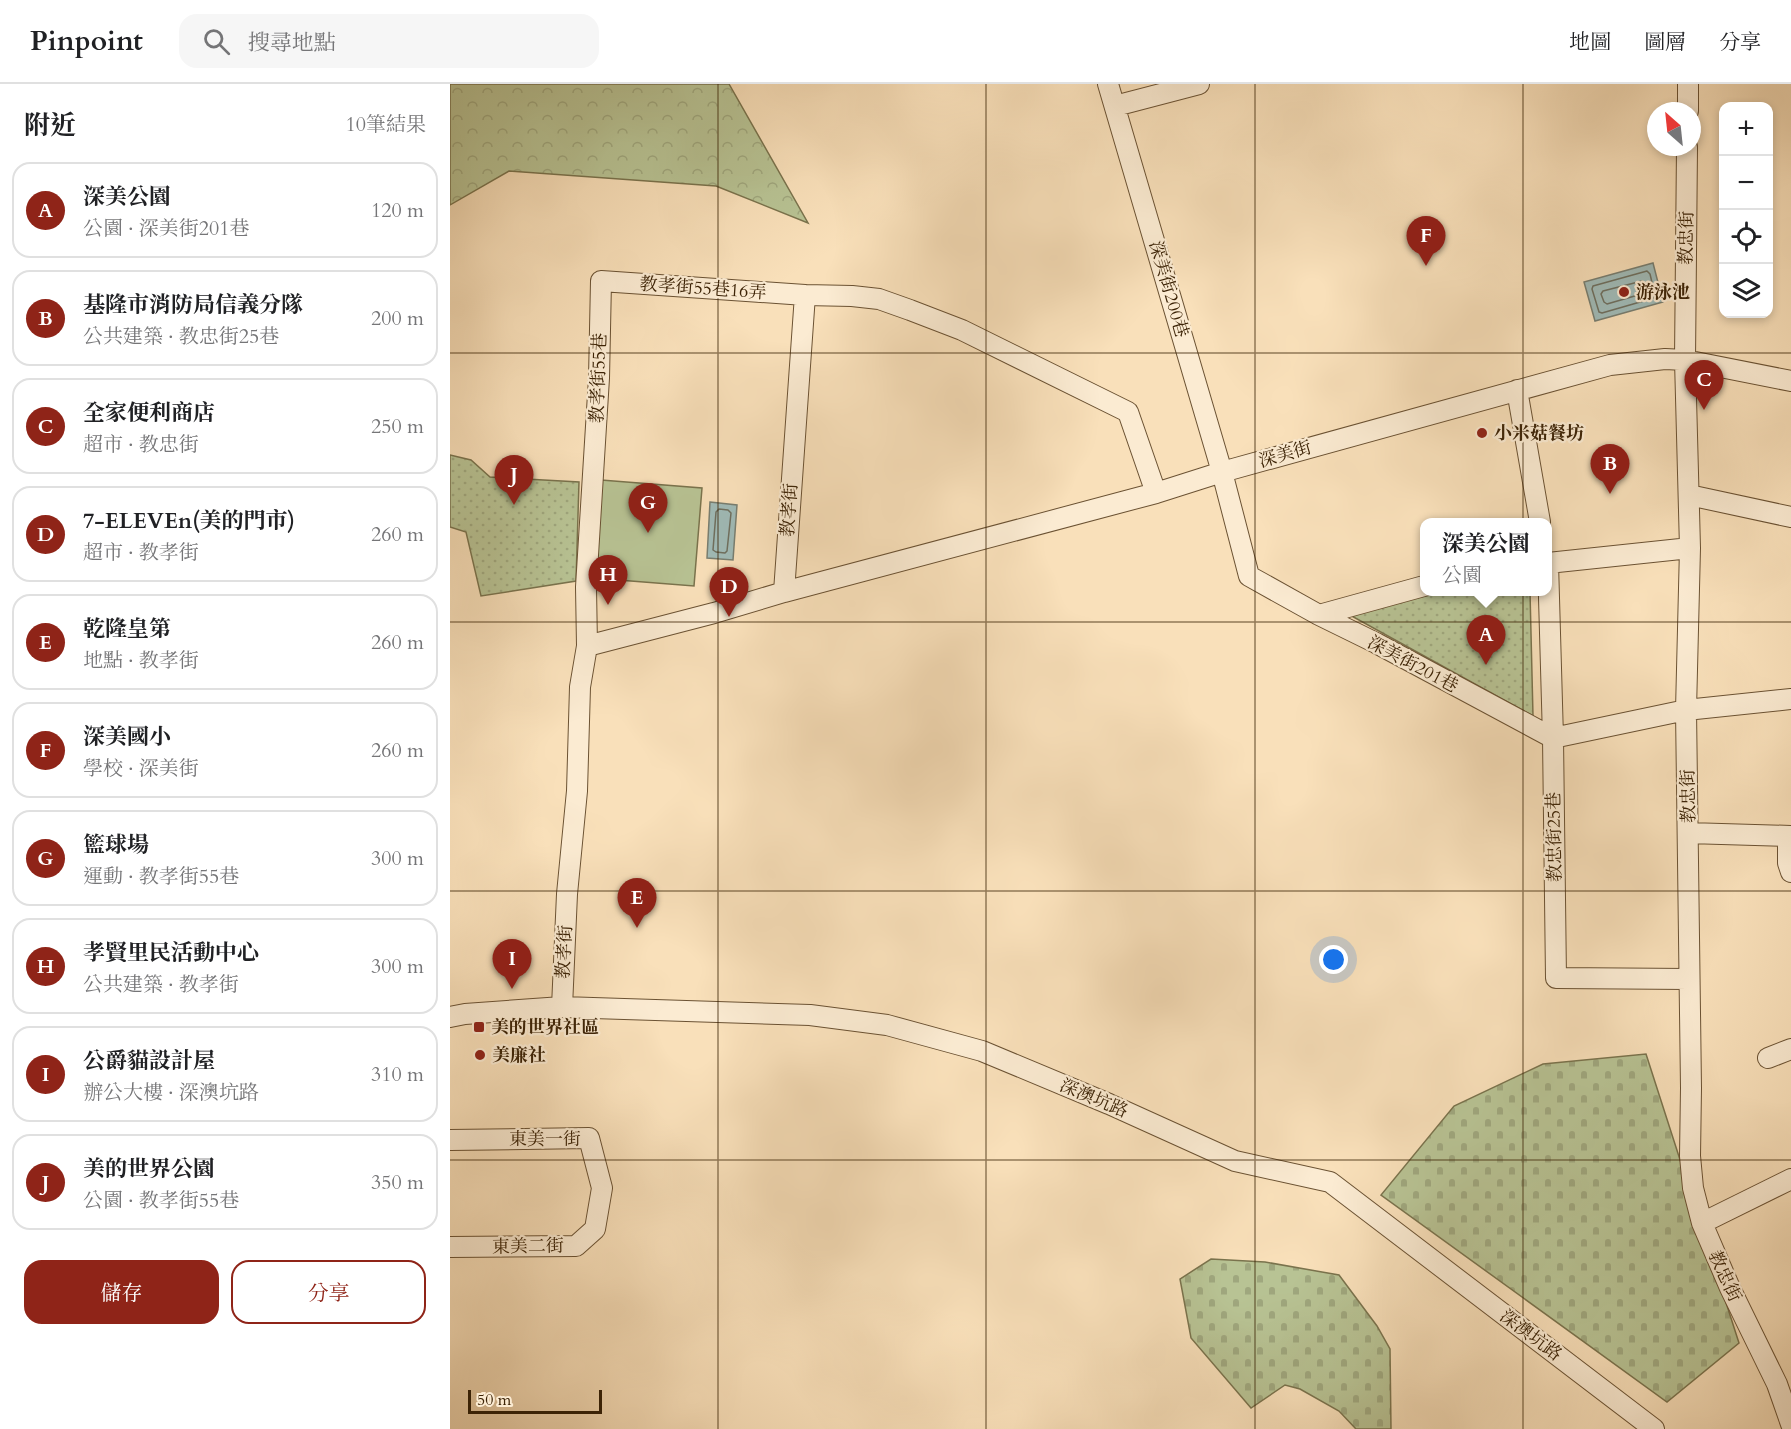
<!DOCTYPE html>
<html lang="zh-TW">
<meta charset="utf-8">
<style>
:root{--surface:#fff;--page:#f6f6f6;--text:#202124;--muted:#757577;--line:#e0e0e0;--accent:#8f2418}
body{margin:0;font-family:Cardo,"Noto Serif TC",serif;background:var(--page);color:var(--text)}
.controls{position:absolute;right:18px;top:18px;display:grid;overflow:hidden;border-radius:12px;box-shadow:0 3px 9px #0003}
.controls button{width:54px;height:54px;display:grid;place-items:center;padding:0;border:0;border-bottom:2px solid var(--line);background:var(--surface);color:var(--text);font:30px sans-serif}
.compass{position:absolute;left:1197px;top:18px;width:54px;height:54px;border-radius:50%;background:var(--surface);box-shadow:0 3px 9px #0003;rotate:333deg}
.scale{position:absolute;left:18px;bottom:15px;width:134px;box-sizing:border-box;padding-left:6px;border:3px solid #3c2306;border-top:0;font-size:16px;line-height:21px;white-space:nowrap;color:#3c2306;-webkit-text-stroke:4px #fbebd2;paint-order:stroke}
.you{position:absolute;left:884px;top:876px;width:21px;height:21px;margin:-15px;border:4px solid #fff;border-radius:50%;background:#1a73e8;box-shadow:0 0 0 9px #1a73e833}
.badge{display:grid;place-items:center;width:39px;height:39px;border-radius:50%;background:var(--accent);color:#fff;font-size:20px;font-weight:700}
.pin{position:absolute;translate:-50% -50px;filter:drop-shadow(0 2px 3px #0008)}
.pin::after{content:'';position:absolute;top:32px;width:21px;height:18px;background:inherit;clip-path:polygon(0 0,100% 0,50% 100%)}
.popup{position:absolute;left:970px;top:434px;width:132px;height:78px;box-sizing:border-box;display:grid;place-content:center;border-radius:12px;background:var(--surface);filter:drop-shadow(0 2px 4px #0005);font-size:20px;white-space:nowrap;color:var(--muted)}
.popup b{font-size:22px;color:var(--text)}
.popup::after{content:'';position:absolute;left:50%;top:100%;margin-left:-12px;border:12px solid transparent;border-top-color:var(--surface)}
.list{margin:0;padding:0;list-style:none}
h2{display:flex;justify-content:space-between;align-items:center;height:78px;margin:0;padding:0 24px;font-size:26px}
h2 small{font-size:20px;font-weight:400;color:var(--muted)}
.list li{display:grid;grid-template-columns:39px 1fr auto;gap:18px;align-items:center;box-sizing:border-box;height:96px;margin:0 12px 12px;padding:0 12px;border:2px solid var(--line);border-radius:18px}
.list b{display:block;font-size:22px;white-space:nowrap}
.list p{margin:0;font-size:20px;white-space:nowrap;color:var(--muted)}
.list em{font-size:20px;font-style:normal;color:var(--muted)}
.actions{display:flex;gap:12px;padding:18px 24px}
.actions a{flex:1;padding:14px 0;border:2px solid var(--accent);border-radius:18px;text-align:center;font-size:21px;color:var(--accent)}
.actions .main{background:var(--accent);color:#fff}
.icon{flex:none;width:33px;height:33px;fill:none;stroke:currentColor;stroke-width:2;stroke-linecap:round;stroke-linejoin:round}
.map{position:relative;flex:none;width:1341px;height:1345px;overflow:hidden}
header{display:flex;align-items:center;gap:36px;box-sizing:border-box;height:84px;padding:0 30px;background:var(--surface);border-bottom:2px solid var(--line)}
header strong{font-size:28px}
nav{display:flex;gap:33px;margin-inline-start:auto;font-size:21px}
.search{width:420px;height:54px;background:var(--page);display:flex;align-items:center;gap:15px;box-sizing:border-box;padding:0 21px;border-radius:18px;color:var(--muted);font-size:22px}
main{display:flex}
aside{flex:1;background:var(--surface)}
.map>svg:first-child{display:block}
.green{fill:#b8c394;stroke:#7a734d;stroke-width:1.5}
.forest{fill:url(#forest-crowns);stroke:#7a734d;stroke-width:1.5}
.cemetery{fill:url(#cemetery-stones);stroke:#7a734d;stroke-width:1.5}
.park{fill:url(#park-dots);stroke:#7a734d;stroke-width:1.5}
.water{fill:#a0bbb8;stroke:#787e71;stroke-width:1.5}
.lines{fill:none;stroke-linecap:round;stroke-linejoin:round}
.shore{stroke:#6e6f5f;stroke-width:1.5}
.minor-casing{stroke:#6b5233;stroke-width:22}
.minor{stroke:#fbebd2;stroke-width:20}
.grid{fill:none;stroke:#3c2306;stroke-width:1.5;stroke-opacity:0.55}
.poi-dot{fill:#8f2418;stroke:#fbebd2;stroke-width:2}
.labels{text-anchor:middle;stroke-width:4.5;stroke-linejoin:round;paint-order:stroke}
.street-label{font-size:18px;fill:#3c2306;stroke:#fbebd2}
.poi-label{font-size:18px;font-weight:bold;fill:#3c2306;stroke:#fbebd2;text-anchor:start}
</style>
<header>
<strong>Pinpoint</strong>
<div class="search"><svg class="icon" aria-label="search" viewBox="0 0 24 24"><circle cx="10" cy="10" r="6"/><path d="M15 15l6 6"/></svg>搜尋地點</div>
<nav><a>地圖</a><a>圖層</a><a>分享</a></nav>
</header>
<main>
<aside>
<h2>附近<small>10筆結果</small></h2>
<ul class="list">
<li><span class="badge">A</span><div><b>深美公園</b><p>公園 · 深美街201巷</p></div><em>120 m</em></li>
<li><span class="badge">B</span><div><b>基隆市消防局信義分隊</b><p>公共建築 · 教忠街25巷</p></div><em>200 m</em></li>
<li><span class="badge">C</span><div><b>全家便利商店</b><p>超市 · 教忠街</p></div><em>250 m</em></li>
<li><span class="badge">D</span><div><b>7-ELEVEn(美的門市)</b><p>超市 · 教孝街</p></div><em>260 m</em></li>
<li><span class="badge">E</span><div><b>乾隆皇第</b><p>地點 · 教孝街</p></div><em>260 m</em></li>
<li><span class="badge">F</span><div><b>深美國小</b><p>學校 · 深美街</p></div><em>260 m</em></li>
<li><span class="badge">G</span><div><b>籃球場</b><p>運動 · 教孝街55巷</p></div><em>300 m</em></li>
<li><span class="badge">H</span><div><b>孝賢里民活動中心</b><p>公共建築 · 教孝街</p></div><em>300 m</em></li>
<li><span class="badge">I</span><div><b>公爵貓設計屋</b><p>辦公大樓 · 深澳坑路</p></div><em>310 m</em></li>
<li><span class="badge">J</span><div><b>美的世界公園</b><p>公園 · 教孝街55巷</p></div><em>350 m</em></li>
</ul>
<div class="actions"><a class="main">儲存</a><a>分享</a></div>
</aside>
<div class="map">
<svg width="1341" height="1345" viewBox="0 0 1341 1345">
<defs>
<pattern id="forest-crowns" width="20" height="18" patternUnits="userSpaceOnUse" patternTransform="scale(1.5)"><rect width="20" height="18" fill="#b8c394"/><path d="M2 6a3 3 0 1 1 6 0M12 15a3 3 0 1 1 6 0" fill="none" stroke="#9fa77e"/></pattern>
<pattern id="cemetery-stones" width="16" height="16" patternUnits="userSpaceOnUse" patternTransform="scale(1.5)"><rect width="16" height="16" fill="#b8c394"/><path d="M2 7V4a2 2 0 0 1 4 0v3zM10 15v-3a2 2 0 0 1 4 0v3z" fill="#9fa77e"/></pattern>
<pattern id="park-dots" width="8" height="8" patternUnits="userSpaceOnUse" patternTransform="scale(1.5)"><rect width="8" height="8" fill="#b8c394"/><path d="M2 2h.1M6 6h.1" fill="none" stroke="#9fa77e" stroke-width="1.8" stroke-linecap="round"/></pattern>
</defs>
<rect width="100%" height="100%" fill="#f9e0ba"/>
<filter id="stains"><feTurbulence type="fractalNoise" baseFrequency=".00333" numOctaves="4"/><feColorMatrix values="0 0 0 0 .2 0 0 0 0 .09 0 0 0 0 .02 0 0 0 .5 -.17"/></filter>
<radialGradient id="worn" r=".72"><stop offset=".6" stop-color="#630" stop-opacity="0"/><stop offset="1" stop-color="#630" stop-opacity=".3"/></radialGradient>
<path class="green" d="M 151,396 L 252,404 L 244,502 L 143,494 Z"/>
<path class="forest" d="M 0,0 L 279,0 L 358,139 L 266,102 L 59,87 L 0,121 Z"/>
<path class="cemetery" d="M 1196,970 L 1289,1259 L 1217,1318 L 931,1111 L 1004,1022 L 1093,980 Z
M 761,1175 L 815,1178 L 889,1191 L 927,1242 L 940,1265 L 941,1345 L 906,1345 L 889,1327 L 850,1305 L 835,1301 L 801,1324 L 741,1254 L 730,1195 Z"/>
<path class="park" d="M 0,371 L 21,376 L 40,393 L 129,398 L 126,497 L 31,512 L 16,448 L 0,443 Z
M 991,508 L 1080,508 L 1083,632 L 898,530 Z"/>
<path class="water" d="M 1203,179 L 1213,218 L 1145,237 L 1134,198 Z
M 260,418 L 287,421 L 283,476 L 257,474 Z"/>
<g class="lines">
<path class="shore" d="M 1197,187 L 1200,190 L 1205,211 L 1204,214 L 1152,229 L 1149,228 L 1142,205 L 1143,202 Z
M 1192,197 L 1196,206 L 1195,209 L 1157,220 L 1154,218 L 1151,210 L 1153,207 Z
M 269,425 L 278,426 L 281,429 L 277,467 L 275,469 L 266,468 L 263,466 L 266,428 Z"/>
<defs>
<path id="minor" d="M 658,0 L 772,388 L 799,492 L 869,531 L 926,559 L 1103,654 L 1236,626 L 1341,615
M 665,22 L 749,0
M 1238,27 L 1238,0
M 1237,63 L 1235,276 L 1240,464 L 1236,626 L 1241,1004 L 1240,1072 L 1243,1104 L 1252,1139 L 1280,1204 L 1327,1300 L 1341,1340
M 1067,306 L 1090,438
M 1239,411 L 1341,433
M 1098,479 L 1103,654 L 1106,894 L 1239,895
M 1098,479 L 1240,464
M 334,508 L 355,211
M 869,531 L 974,502
M 137,562 L 264,529 L 334,508 L 706,409 L 772,388 L 1160,281 L 1215,275 L 1235,276 L 1341,297
M 1238,749 L 1341,752
M 1338,753 L 1338,779 L 1341,788
M 112,923 L 117,810 L 127,707 L 130,603 L 137,562 L 136,503 L 149,294 L 151,197 L 355,211 L 402,212 L 429,215 L 460,226 L 512,246 L 678,328 L 706,409
M 0,933 L 15,930 L 112,923 L 360,931 L 437,941 L 532,967 L 659,1020 L 785,1077 L 880,1098 L 1204,1345
M 1318,974 L 1341,965
M 0,1056 L 139,1054 L 152,1104 L 145,1145 L 126,1162 L 0,1163
M 1252,1139 L 1341,1095"/>
</defs>
<use href="#minor" class="minor-casing"/>
<use href="#minor" class="minor"/>
</g>
<path class="grid" d="M 268,0 L 268,1345M 536,0 L 536,1345M 805,0 L 805,1345M 1073,0 L 1073,1345M 0,269 L 1341,269M 0,538 L 1341,538M 0,807 L 1341,807M 0,1076 L 1341,1076"/>
<g class="poi-dot">
<circle cx="1174" cy="208" r="6"/>
<circle cx="1032" cy="349" r="6"/>
<rect x="23" y="937" width="12" height="12" rx="3"/>
<circle cx="30" cy="971" r="6"/>
</g>
<g class="labels">
<g class="street-label">
<text transform="translate(1236 154) rotate(-89)" y="6">教忠街</text>
<text transform="translate(253 204) rotate(4)" y="6">教孝街55巷16弄</text>
<text transform="translate(719 205) rotate(74)" y="6">深美街200巷</text>
<text transform="translate(148 294) rotate(-88)" y="6">教孝街55巷</text>
<text transform="translate(835 370) rotate(-16)" y="6">深美街</text>
<text transform="translate(339 426) rotate(-86)" y="6">教孝街</text>
<text transform="translate(963 580) rotate(28)" y="6">深美街201巷</text>
<text transform="translate(1238 712) rotate(-91)" y="6">教忠街</text>
<text transform="translate(1104 753) rotate(-91)" y="6">教忠街25巷</text>
<text transform="translate(114 868) rotate(-87)" y="6">教孝街</text>
<text transform="translate(644 1014) rotate(23)" y="6">深澳坑路</text>
<text x="95" y="1061">東美一街</text>
<text transform="translate(78 1162) rotate(-1)" y="6">東美二街</text>
<text transform="translate(1275 1192) rotate(65)" y="6">教忠街</text>
<text transform="translate(1081 1251) rotate(37)" y="6">深澳坑路</text>
</g>
<g class="poi-label">
<text x="1186" y="214">游泳池</text>
<text x="1044" y="355">小米菇餐坊</text>
<text x="41" y="949">美的世界社區</text>
<text x="42" y="977">美廉社</text>
</g>
</g>
<rect width="100%" height="100%" filter="url(#stains)"/>
<rect width="100%" height="100%" fill="url(#worn)"/>
</svg>
<div class="controls">
<button>+</button>
<button>−</button>
<button><svg class="icon" aria-label="locate" viewBox="0 0 24 24"><circle cx="12" cy="12" r="6"/><path d="M12 2v4M12 18v4M2 12h4M18 12h4"/></svg></button>
<button><svg class="icon" aria-label="layers" viewBox="0 0 24 24"><path d="M12 4l9 5-9 5-9-5zM3 14l9 5 9-5"/></svg></button>
</div>
<svg class="compass" viewBox="-18 -18 36 36"><path d="M0-13l5 13h-10z" fill="#e53935"/><path d="M0 13l5-13h-10z" fill="#757577"/></svg>
<div class="scale">50 m</div>
<div class="you"></div>
<div class="pin badge" style="left:1036px;top:581px">A</div>
<div class="popup"><b>深美公園</b>公園</div>
<div class="pin badge" style="left:1160px;top:410px">B</div>
<div class="pin badge" style="left:1254px;top:326px">C</div>
<div class="pin badge" style="left:279px;top:533px">D</div>
<div class="pin badge" style="left:187px;top:844px">E</div>
<div class="pin badge" style="left:976px;top:182px">F</div>
<div class="pin badge" style="left:198px;top:449px">G</div>
<div class="pin badge" style="left:158px;top:521px">H</div>
<div class="pin badge" style="left:62px;top:905px">I</div>
<div class="pin badge" style="left:64px;top:421px">J</div>
</div>
</main>
